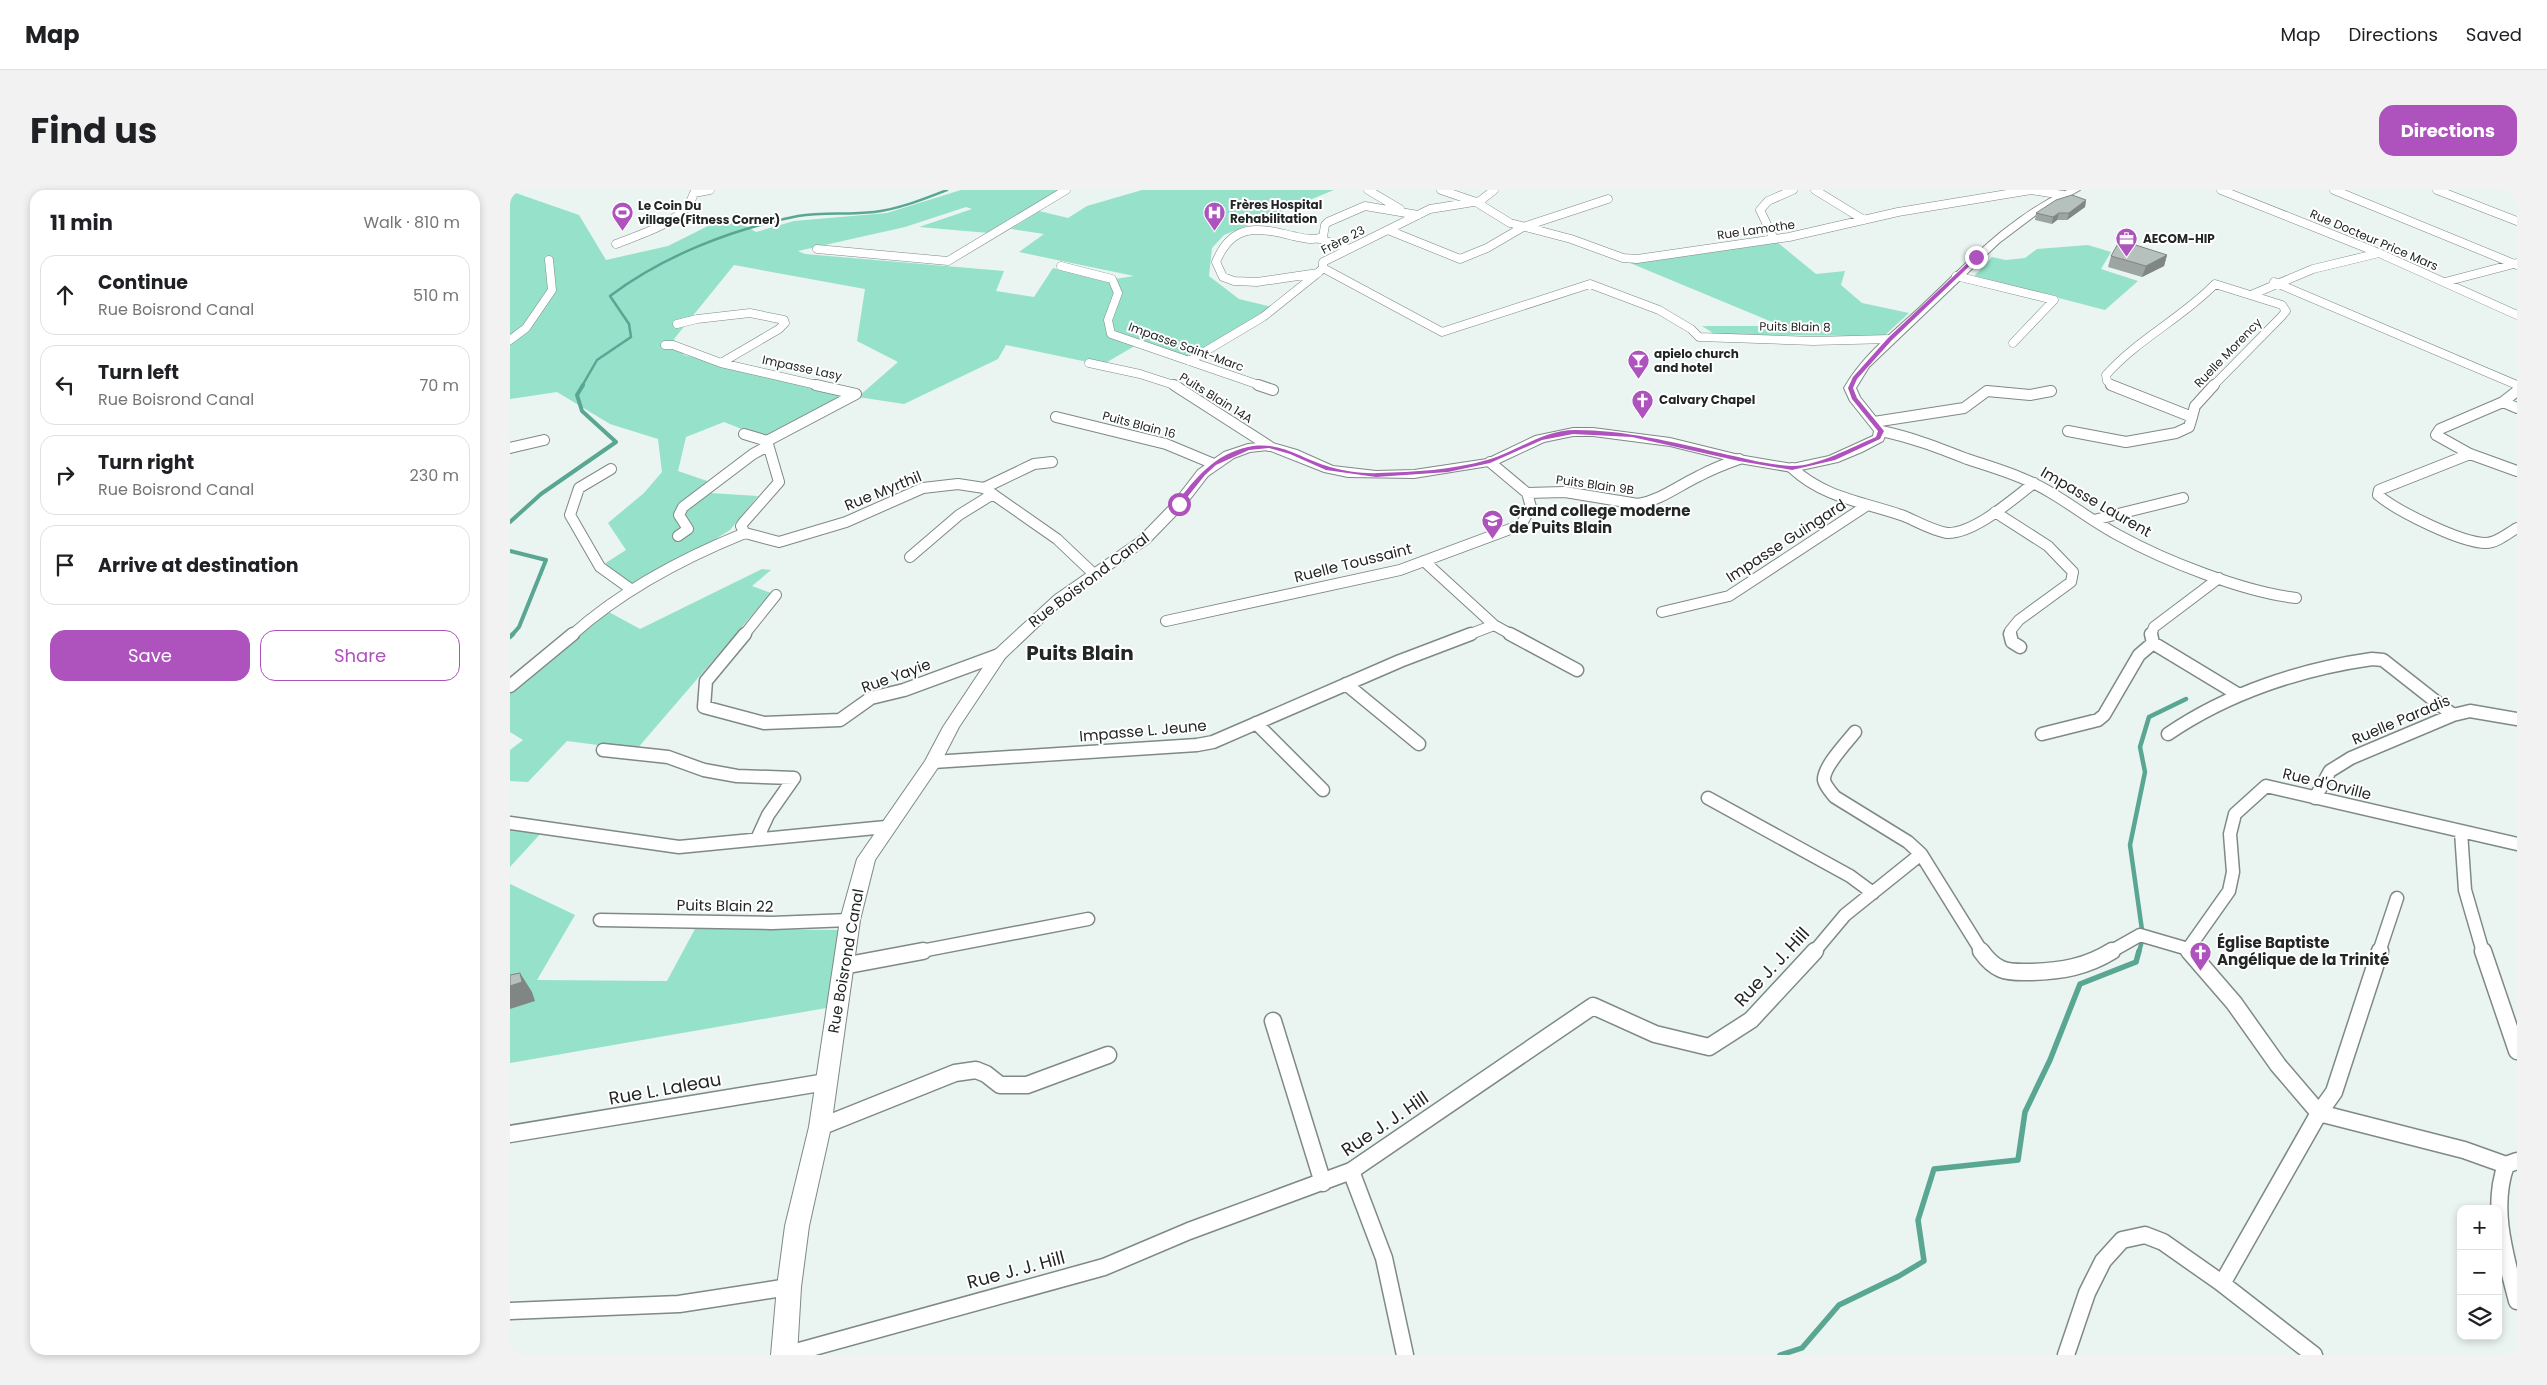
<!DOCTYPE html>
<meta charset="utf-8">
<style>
:root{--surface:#fff;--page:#f2f2f2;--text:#202124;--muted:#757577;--line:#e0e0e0;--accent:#ae52bd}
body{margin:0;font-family:Poppins,sans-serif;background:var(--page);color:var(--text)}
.controls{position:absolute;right:15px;bottom:15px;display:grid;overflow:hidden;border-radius:10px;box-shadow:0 2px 8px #0003}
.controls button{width:45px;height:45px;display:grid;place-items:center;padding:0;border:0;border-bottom:1px solid var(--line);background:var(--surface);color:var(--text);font:25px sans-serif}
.stop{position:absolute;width:15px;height:15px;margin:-11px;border:4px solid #ae52bd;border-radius:50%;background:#fff}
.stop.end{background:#ae52bd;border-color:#fff;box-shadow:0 1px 5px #0008}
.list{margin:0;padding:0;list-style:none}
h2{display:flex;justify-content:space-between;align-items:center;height:65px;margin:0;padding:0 20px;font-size:21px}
h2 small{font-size:16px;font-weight:400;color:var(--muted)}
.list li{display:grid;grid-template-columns:32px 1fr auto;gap:15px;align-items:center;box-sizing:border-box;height:80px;margin:0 10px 10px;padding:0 10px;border:1px solid var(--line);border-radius:15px}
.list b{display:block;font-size:19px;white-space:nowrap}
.list p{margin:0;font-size:16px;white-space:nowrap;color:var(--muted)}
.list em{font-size:16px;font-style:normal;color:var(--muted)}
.actions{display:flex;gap:10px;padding:15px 20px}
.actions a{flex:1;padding:11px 0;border:1px solid var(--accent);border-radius:15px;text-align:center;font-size:18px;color:var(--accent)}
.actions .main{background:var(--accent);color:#fff}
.icon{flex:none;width:28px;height:28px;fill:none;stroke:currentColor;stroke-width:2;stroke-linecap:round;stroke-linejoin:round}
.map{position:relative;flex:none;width:2007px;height:1165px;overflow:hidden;border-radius:15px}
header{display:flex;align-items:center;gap:30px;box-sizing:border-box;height:70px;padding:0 25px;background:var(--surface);border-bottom:1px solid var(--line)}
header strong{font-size:24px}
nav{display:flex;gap:28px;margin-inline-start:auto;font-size:18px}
.intro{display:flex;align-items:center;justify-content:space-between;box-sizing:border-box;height:120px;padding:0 30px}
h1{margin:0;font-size:35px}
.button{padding:12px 22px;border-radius:15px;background:var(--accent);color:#fff;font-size:18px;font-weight:700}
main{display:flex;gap:30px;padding:0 30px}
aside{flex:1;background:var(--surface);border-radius:15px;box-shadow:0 2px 8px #0003}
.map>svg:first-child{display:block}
.green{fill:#95e1ca}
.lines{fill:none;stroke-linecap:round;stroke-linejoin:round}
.stream-far3{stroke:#59a792;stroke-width:2.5}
.stream-far2{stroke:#59a792;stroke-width:4}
.stream-far1{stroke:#59a792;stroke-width:4.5}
.stream{stroke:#59a792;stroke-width:5.5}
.street-far3-casing{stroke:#7f8985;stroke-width:9}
.street-far2-casing{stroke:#7f8985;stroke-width:12}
.street-far1-casing{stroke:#7f8985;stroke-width:15}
.street-casing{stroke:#7f8985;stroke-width:19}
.secondary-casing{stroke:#7f8985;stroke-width:2}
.street-far3{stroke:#fff;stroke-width:8}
.street-far2{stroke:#fff;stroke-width:10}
.street-far1{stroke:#fff;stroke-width:12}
.street{stroke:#fff;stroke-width:16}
.secondary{fill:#fff;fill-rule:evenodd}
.wall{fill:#9da5a2}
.shaded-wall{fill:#7f8684}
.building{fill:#b6c0bc;stroke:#7f8684}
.route{fill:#ae52bd}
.labels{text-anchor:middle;stroke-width:4;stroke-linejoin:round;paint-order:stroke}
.far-poi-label{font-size:12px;font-weight:bold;fill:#222624;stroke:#fff;text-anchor:start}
.far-street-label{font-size:12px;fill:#222624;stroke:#fff}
.street-label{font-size:15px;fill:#222624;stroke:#fff}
.poi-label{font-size:15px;font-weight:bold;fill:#222624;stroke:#fff;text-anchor:start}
.near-street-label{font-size:18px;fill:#222624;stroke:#fff}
.district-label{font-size:20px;font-weight:bold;fill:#222624;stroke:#fff}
</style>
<header>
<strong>Map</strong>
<nav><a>Map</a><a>Directions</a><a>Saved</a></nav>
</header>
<div class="intro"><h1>Find us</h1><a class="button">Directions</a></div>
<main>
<aside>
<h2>11 min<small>Walk · 810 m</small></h2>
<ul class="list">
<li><svg class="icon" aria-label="ahead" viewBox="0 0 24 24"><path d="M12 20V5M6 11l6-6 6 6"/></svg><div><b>Continue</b><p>Rue Boisrond Canal</p></div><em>510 m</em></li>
<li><svg class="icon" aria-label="left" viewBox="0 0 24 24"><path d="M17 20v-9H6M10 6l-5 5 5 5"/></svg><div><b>Turn left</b><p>Rue Boisrond Canal</p></div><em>70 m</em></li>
<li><svg class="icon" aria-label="right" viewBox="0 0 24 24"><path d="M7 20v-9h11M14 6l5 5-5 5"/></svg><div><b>Turn right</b><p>Rue Boisrond Canal</p></div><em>230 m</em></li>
<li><svg class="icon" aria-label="arrive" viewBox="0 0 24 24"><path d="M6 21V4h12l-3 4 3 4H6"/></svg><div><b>Arrive at destination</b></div></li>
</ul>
<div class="actions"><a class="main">Save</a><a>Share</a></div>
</aside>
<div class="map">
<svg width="2007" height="1165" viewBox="0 0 2007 1165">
<rect width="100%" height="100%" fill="#eaf4f1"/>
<path class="green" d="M 451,0 L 551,0 L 479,43 L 409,37 L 462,19 L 456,17 L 395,37 L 288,61 L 295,64 L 494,81 L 486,101 L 524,107 L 543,78 L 599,90 L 624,86 L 509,62 L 534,44 L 501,39 L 529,21 L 558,28 L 577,16 L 632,0 L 824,0 L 714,45 L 702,58 L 699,86 L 729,109 L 762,117 L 677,169 L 628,154 L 592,175 L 496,155 L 488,169 L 394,214 L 348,207 L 388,172 L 347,151 L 355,99 L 224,75 L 164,149 L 174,165 L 339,205 L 257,249 L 214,232 L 176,247 L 168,281 L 203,293 L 200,303 L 248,306 L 220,340 L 149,384 L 120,395 L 94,374 L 116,360 L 98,333 L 134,303 L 152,282 L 148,249 L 100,234 L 47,202 L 0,209 L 0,1 L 69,25 L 96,70 L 158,56 L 218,26 L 246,42 L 284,31 L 377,23 Z
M 1267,52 L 1306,84 L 1335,81 L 1331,95 L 1352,113 L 1399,123 L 1374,146 L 1206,145 L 1192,136 L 1272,136 L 1120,73 Z
M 1578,55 L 1601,62 L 1591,79 L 1628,91 L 1595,120 L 1464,86 L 1482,67 L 1496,70 L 1515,68 L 1527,59 Z
M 252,379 L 261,380 L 242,396 L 261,403 L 126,560 L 57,551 L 18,592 L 0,591 L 0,560 L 13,550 L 0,542 L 0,498 L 97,421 L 130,439 Z
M 0,637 L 32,642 L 0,677 Z
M 0,694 L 65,725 L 27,790 L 157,791 L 185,739 L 336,740 L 322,817 L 0,873 Z"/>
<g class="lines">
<path class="stream-far3" d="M 72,196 L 87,170 L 121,147 L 119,134 L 100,106 C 153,66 222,39 288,26 C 313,22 339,25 364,22 C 389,19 414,9 437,0"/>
<path class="stream-far2" d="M 0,332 L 31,304 L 106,252 L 72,221 L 67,205 L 73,195
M 0,361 L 36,370 L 9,437 L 2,445"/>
<path class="stream-far1" d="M 0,447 L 3,444
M 1629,762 L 1633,747 L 1620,655 L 1635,582 L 1630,557 L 1639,527 L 1676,509"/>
<path class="stream" d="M 1270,1165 L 1292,1158 L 1329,1115 L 1389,1086 L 1414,1071 L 1408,1030 L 1424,979 L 1508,970 L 1515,922 L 1540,870 L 1570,794 L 1626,772 L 1629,761"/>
<defs>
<path id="street-far3" d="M 858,0 L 890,19
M 931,0 L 966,12 L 1000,33 L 1061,49 L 1113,68 L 1127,69 L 1279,47 L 1388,22 L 1521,0 L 1553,5
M 1305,0 L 1354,30
M 1711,0 L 1869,63 L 2007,125
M 1824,0 L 2007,75
M 1927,0 L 2007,31
M 878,40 L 950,69 L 977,58 L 1013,37 L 1098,9
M 810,49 L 839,59
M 1264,49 L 1250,20 L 1258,11 L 1283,0
M 106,54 C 132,43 175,33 184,3 L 200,0
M 307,59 L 438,71 L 556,0
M 551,76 L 602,89 L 608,103 L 598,130 L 601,144 L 752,196
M 813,78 L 932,142 L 1080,94 L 1149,120 L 1181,139 L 1189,147 L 1303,151 L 1380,149
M 808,83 L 747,92 L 724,91 L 713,87 L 706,72 C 722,33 747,37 783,46 C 793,48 803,51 813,47 L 815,35 L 818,32 L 855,16 L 908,25
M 1446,86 L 1544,110 L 1503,153
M 1764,92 L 2007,195
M 1935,92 L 2007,73
M 1741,105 L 1803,79 L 1869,63
M 167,134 L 187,129 L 240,123 L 274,130 L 275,133 L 269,139 L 211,173 L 311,196
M 0,150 L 16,138 L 42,100 L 39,70
M 155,155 L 163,155 L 211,173
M 679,171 L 753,127 L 808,83 L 813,78 L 813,72 L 920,19 L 970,11 L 984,0
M 579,173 L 630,184 L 667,196
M 1603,196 L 1597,191 L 1596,185 C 1628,149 1672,128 1705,94 L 1772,115 L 1776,121 L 1771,127 L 1703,196"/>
<path id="street-far2" d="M 664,195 L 759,256
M 748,195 L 763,200
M 1601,195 L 1682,227
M 2007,201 L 1993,212 L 1930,239 L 1926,245 L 1960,264 L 2007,281
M 1993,212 L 2007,218
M 546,227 L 656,254 L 704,274
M 1682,227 L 1685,216 L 1704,195
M 1364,232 L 1454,218 L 1477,201 L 1520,205 L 1541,201
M 1371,241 C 1401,247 1429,258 1457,269 C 1476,275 1496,281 1514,289 C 1548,303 1576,328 1608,345 C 1655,371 1734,402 1786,408
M 1558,241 L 1616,252 L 1666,243 L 1679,237 L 1682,227
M 234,244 L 257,251
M 0,258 L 34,250
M 1960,264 L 1869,300 L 1868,305 C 1887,321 1951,353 1976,353 C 1987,353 1998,343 2007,338
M 1282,278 C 1314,308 1354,312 1394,326 C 1408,332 1421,340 1437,343 C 1464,344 1503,309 1524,293
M 101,279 L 69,298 L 60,325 L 90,377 L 122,400
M 474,298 L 524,274 L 542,272
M 1017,303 L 1055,302 L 1128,314 C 1151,310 1168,296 1189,286 C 1202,279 1215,274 1229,269
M 1485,322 L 1538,356 L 1563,382 L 1561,392 L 1509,430 L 1500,441 L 1501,445
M 1584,330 L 1673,308
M 235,343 L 231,336 L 233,333 L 269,292 L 257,251 L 346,204 L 306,195
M 235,343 L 269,352 L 336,332 L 413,298 L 448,294 L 474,298 L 547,349 L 585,385
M 168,346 L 178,339 L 169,325 L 173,317 L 243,264 L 258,256
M 400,367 L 449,325 L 483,304
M 914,371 L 984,435 L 1002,445
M 1152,422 L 1219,406 L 1356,316
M 656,431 L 890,380 L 1011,335 L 1021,317 L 1017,303 L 980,272
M 62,445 C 112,400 173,368 235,343
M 234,445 L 266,405
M 958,445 L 984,435
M 1641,445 L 1644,437 L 1709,388"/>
<path id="street-far1" d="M 235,444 L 196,491 L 194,517 L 254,533 L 330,530 L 361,508 L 394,500 L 489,465
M 1000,444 L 1067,480
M 1500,444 L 1502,452 L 1510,457
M 1641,444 L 1643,453 L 1729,505
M 836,494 L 909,554
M 0,496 L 63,444
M 746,533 L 813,600
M 1345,542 C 1337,552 1313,577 1314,590 C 1315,596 1321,602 1325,607 L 1398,652 L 1411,664 L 1472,762
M 1532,544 L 1588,530 L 1594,525 L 1629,465 L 1643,453
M 1658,544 C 1718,503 1791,479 1862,469 L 1873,470 L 1943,525
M 93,560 L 158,567 L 194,580 L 227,586 L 284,588 L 258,625 L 247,649
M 423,572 L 687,555 L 703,552 L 890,471 L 961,444
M 1198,608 L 1340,686 L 1363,703
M 1805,608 L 1820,581 L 1841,568 L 1943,525 L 1960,521 L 2007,529
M 0,633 L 169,657 L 376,637
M 1951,642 L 1955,700 L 1973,762
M 90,730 L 262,733 L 340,730
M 1678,759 L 1680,762
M 406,762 L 578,729
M 1304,762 L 1335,725 L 1411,664
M 1600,762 L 1630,745 L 1678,759 L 1719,701 L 1723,682 L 1720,644 L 1725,624 L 1756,596 L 2007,654
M 1869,762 L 1887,708"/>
<path id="street" d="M 1471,761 C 1476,768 1482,775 1491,779 C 1500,783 1512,782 1521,782 C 1552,781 1576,777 1602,761
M 1679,761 L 1724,813 L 1768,875 L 1809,923 L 1954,960 L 1996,975
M 1973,761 L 2007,861
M 333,776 L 413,761
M 763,831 L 813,993
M 310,937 L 445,883 L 466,880 L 476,884 L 490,895 L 517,895 L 598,865
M 0,944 L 316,892
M 2007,971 L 1996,975 C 1980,1019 1996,1068 2007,1111
M 841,981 L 874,1068 L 895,1165
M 1713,1092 L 1809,923 L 1824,902 L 1870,761
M 0,1121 L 169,1114 L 279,1097
M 275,1165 L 594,1077 L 679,1041 L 841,981 L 1083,816 L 1145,844 L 1199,857 L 1241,830 L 1305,761
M 1556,1165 L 1577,1103 L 1593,1071 L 1612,1050 L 1635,1045 L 1653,1052 L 1710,1092 L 1804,1165"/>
<path id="secondary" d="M 1557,0 L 1570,0 L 1526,25 L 1489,53 L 1359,177 L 1346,198 L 1350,207 L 1377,241 L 1373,251 L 1352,262 L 1328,272 L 1282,282 L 1229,273 L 1160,256 L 1083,246 L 1063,246 L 1034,252 L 985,275 L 904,288 L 838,287 L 814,282 L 758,260 L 740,262 L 724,268 L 698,286 L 674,317 L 639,353 L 555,411 L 495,468 L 449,537 L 429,576 L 365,670 L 350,730 L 321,937 L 299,1036 L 291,1097 L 287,1165 L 261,1165 L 267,1097 L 275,1036 L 299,937 L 330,730 L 347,669 L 415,571 L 433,537 L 483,462 L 545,405 L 629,347 L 664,311 L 688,280 L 714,262 L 738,254 L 759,252 L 787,260 L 823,276 L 866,281 L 904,280 L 977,269 L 1025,246 L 1063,238 L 1083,238 L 1160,248 L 1229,265 L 1282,274 L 1319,266 L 1363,246 L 1364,241 L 1340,211 L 1334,198 C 1353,165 1382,143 1409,118 C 1456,74 1498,27 1557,0 Z"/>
</defs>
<use href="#street-far3" class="street-far3-casing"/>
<use href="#street-far2" class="street-far2-casing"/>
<use href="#street-far1" class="street-far1-casing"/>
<use href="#street" class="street-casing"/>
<use href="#secondary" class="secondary-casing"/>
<use href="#street-far3" class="street-far3"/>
<use href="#street-far2" class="street-far2"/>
<use href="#street-far1" class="street-far1"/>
<use href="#street" class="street"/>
<use href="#secondary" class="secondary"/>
</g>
<path class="wall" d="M 1576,10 L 1575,17 L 1557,30 L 1547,30 L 1542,34 L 1525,30 L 1526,23 Z
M 1657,65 L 1654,76 L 1632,87 L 1598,77 L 1601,66 Z"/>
<path class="shaded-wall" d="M 1576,10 L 1575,17 L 1557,30 L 1559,23 Z
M 1549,23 L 1547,30 L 1542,34 L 1543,27 Z
M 1657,65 L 1654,76 L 1632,87 L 1636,76 Z
M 10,783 L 22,802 L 25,811 L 0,819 L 0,796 Z"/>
<path class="building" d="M 1562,5 L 1576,10 L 1559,23 L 1549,23 L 1543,27 L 1526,23 L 1546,10 Z
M 1610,50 L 1657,65 L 1636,76 L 1601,66 Z
M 10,783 L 12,792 L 0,796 L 0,785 Z"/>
<path class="route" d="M 1465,66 L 1469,67 L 1382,150 L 1347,189 L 1343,198 L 1347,208 L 1374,241 L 1370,249 L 1325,270 L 1282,280 L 1229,271 L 1122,247 L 1063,244 L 1032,250 L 980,273 L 938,282 L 866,287 L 816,280 L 780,264 L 759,258 L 739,260 L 706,275 L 695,285 L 671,315 L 666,314 C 685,288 705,264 738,257 C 770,250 791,269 820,277 C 834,281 854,284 868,283 C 904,282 942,280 977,270 C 1007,262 1032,240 1065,240 C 1115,240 1162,252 1210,263 C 1233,268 1258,275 1281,276 C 1306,277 1342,257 1366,247 L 1368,241 L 1342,209 L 1338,198 L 1343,187 L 1378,148 Z"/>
<defs>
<symbol id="hospital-pin" viewBox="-11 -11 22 30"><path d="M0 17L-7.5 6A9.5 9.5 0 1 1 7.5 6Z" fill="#ae52bd" stroke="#fff"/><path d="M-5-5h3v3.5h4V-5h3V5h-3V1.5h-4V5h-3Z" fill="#fff"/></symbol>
<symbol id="stadium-pin" viewBox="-11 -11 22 30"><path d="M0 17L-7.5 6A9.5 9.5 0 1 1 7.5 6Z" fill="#ae52bd" stroke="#fff"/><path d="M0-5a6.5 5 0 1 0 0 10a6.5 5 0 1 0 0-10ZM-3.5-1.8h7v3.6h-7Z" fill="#fff"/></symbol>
<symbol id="office-pin" viewBox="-11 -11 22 30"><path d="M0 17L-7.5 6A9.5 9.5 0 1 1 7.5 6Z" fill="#ae52bd" stroke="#fff"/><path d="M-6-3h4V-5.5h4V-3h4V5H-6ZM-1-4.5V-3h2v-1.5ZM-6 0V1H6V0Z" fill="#fff"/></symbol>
<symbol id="bar-pin" viewBox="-11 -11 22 30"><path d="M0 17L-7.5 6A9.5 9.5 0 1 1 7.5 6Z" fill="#ae52bd" stroke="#fff"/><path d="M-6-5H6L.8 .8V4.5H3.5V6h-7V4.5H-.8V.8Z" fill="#fff"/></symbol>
<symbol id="church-pin" viewBox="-11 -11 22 30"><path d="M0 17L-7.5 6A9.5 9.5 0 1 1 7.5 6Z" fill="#ae52bd" stroke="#fff"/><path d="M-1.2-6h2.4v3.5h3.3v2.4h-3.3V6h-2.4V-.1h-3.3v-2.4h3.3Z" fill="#fff"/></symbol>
<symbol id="university-pin" viewBox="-11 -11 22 30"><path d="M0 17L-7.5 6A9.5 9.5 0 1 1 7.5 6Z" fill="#ae52bd" stroke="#fff"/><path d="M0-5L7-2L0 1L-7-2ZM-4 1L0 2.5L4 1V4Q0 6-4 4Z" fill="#fff"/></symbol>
</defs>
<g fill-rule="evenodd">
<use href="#hospital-pin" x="692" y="10" width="25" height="34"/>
<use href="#stadium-pin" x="100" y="10" width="25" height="34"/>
<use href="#office-pin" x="1604" y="36" width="25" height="34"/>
<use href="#bar-pin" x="1116" y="158" width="25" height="34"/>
<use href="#church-pin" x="1120" y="198" width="25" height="34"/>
<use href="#university-pin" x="970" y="318" width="25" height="34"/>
<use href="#church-pin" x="1678" y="750" width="25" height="34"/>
</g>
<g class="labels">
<g class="far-poi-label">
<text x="720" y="19">Frères Hospital<tspan x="720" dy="14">Rehabilitation</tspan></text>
<text x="128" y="20">Le Coin Du<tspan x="128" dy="14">village(Fitness Corner)</tspan></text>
<text x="1633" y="53">AECOM-HIP</text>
<text x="1144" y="168">apielo church<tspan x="1144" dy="14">and hotel</tspan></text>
<text x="1149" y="214">Calvary Chapel</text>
</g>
<g class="far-street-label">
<text transform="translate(1246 40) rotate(-8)" y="4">Rue Lamothe</text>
<text transform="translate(833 50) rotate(-27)" y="4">Frère 23</text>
<text transform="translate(1864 50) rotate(23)" y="4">Rue Docteur Price Mars</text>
<text transform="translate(1285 137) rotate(1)" y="4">Puits Blain 8</text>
<text transform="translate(676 157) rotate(20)" y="4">Impasse Saint-Marc</text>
<text transform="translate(1718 163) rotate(-46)" y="4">Ruelle Morency</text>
<text transform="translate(292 178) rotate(12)" y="4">Impasse Lasy</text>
<text transform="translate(706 208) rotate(32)" y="4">Puits Blain 14A</text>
<text transform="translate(629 235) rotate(15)" y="4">Puits Blain 16</text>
<text transform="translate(1085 295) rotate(8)" y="4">Puits Blain 9B</text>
</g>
<g class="street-label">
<text transform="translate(373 301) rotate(-22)" y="5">Rue Myrthil</text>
<text transform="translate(1586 312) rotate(30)" y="5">Impasse Laurent</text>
<text transform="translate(1276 351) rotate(-33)" y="5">Impasse Guingard</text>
<text transform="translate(843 373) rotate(-14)" y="5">Ruelle Toussaint</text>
<text transform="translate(579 390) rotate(-37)" y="5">Rue Boisrond Canal</text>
<text transform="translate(386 486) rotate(-20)" y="5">Rue Yayie</text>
<text transform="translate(1891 530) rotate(-23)" y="5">Ruelle Paradis</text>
<text transform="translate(633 541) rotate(-5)" y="5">Impasse L. Jeune</text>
<text transform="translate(1817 594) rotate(14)" y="5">Rue d'Orville</text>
<text transform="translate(215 716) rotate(1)" y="5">Puits Blain 22</text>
<text transform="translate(336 771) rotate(-80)" y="5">Rue Boisrond Canal</text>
</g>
<g class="poi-label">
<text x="999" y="326">Grand college moderne<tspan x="999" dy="17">de Puits Blain</tspan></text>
<text x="1707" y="758">Église Baptiste<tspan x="1707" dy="17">Angélique de la Trinité</tspan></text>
</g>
<g class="near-street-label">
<text transform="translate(1262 777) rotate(-47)" y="6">Rue J. J. Hill</text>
<text transform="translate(155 899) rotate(-10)" y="6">Rue L. Laleau</text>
<text transform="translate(875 934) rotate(-34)" y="6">Rue J. J. Hill</text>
<text transform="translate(506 1080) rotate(-15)" y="6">Rue J. J. Hill</text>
</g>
<g class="district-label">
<text x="570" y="470">Puits Blain</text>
</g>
</g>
</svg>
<div class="controls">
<button>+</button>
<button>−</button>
<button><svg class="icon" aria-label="layers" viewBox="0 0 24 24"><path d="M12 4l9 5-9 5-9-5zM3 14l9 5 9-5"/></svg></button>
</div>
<div class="stop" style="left:669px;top:314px"></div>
<div class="stop end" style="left:1466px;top:67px"></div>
</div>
</main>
